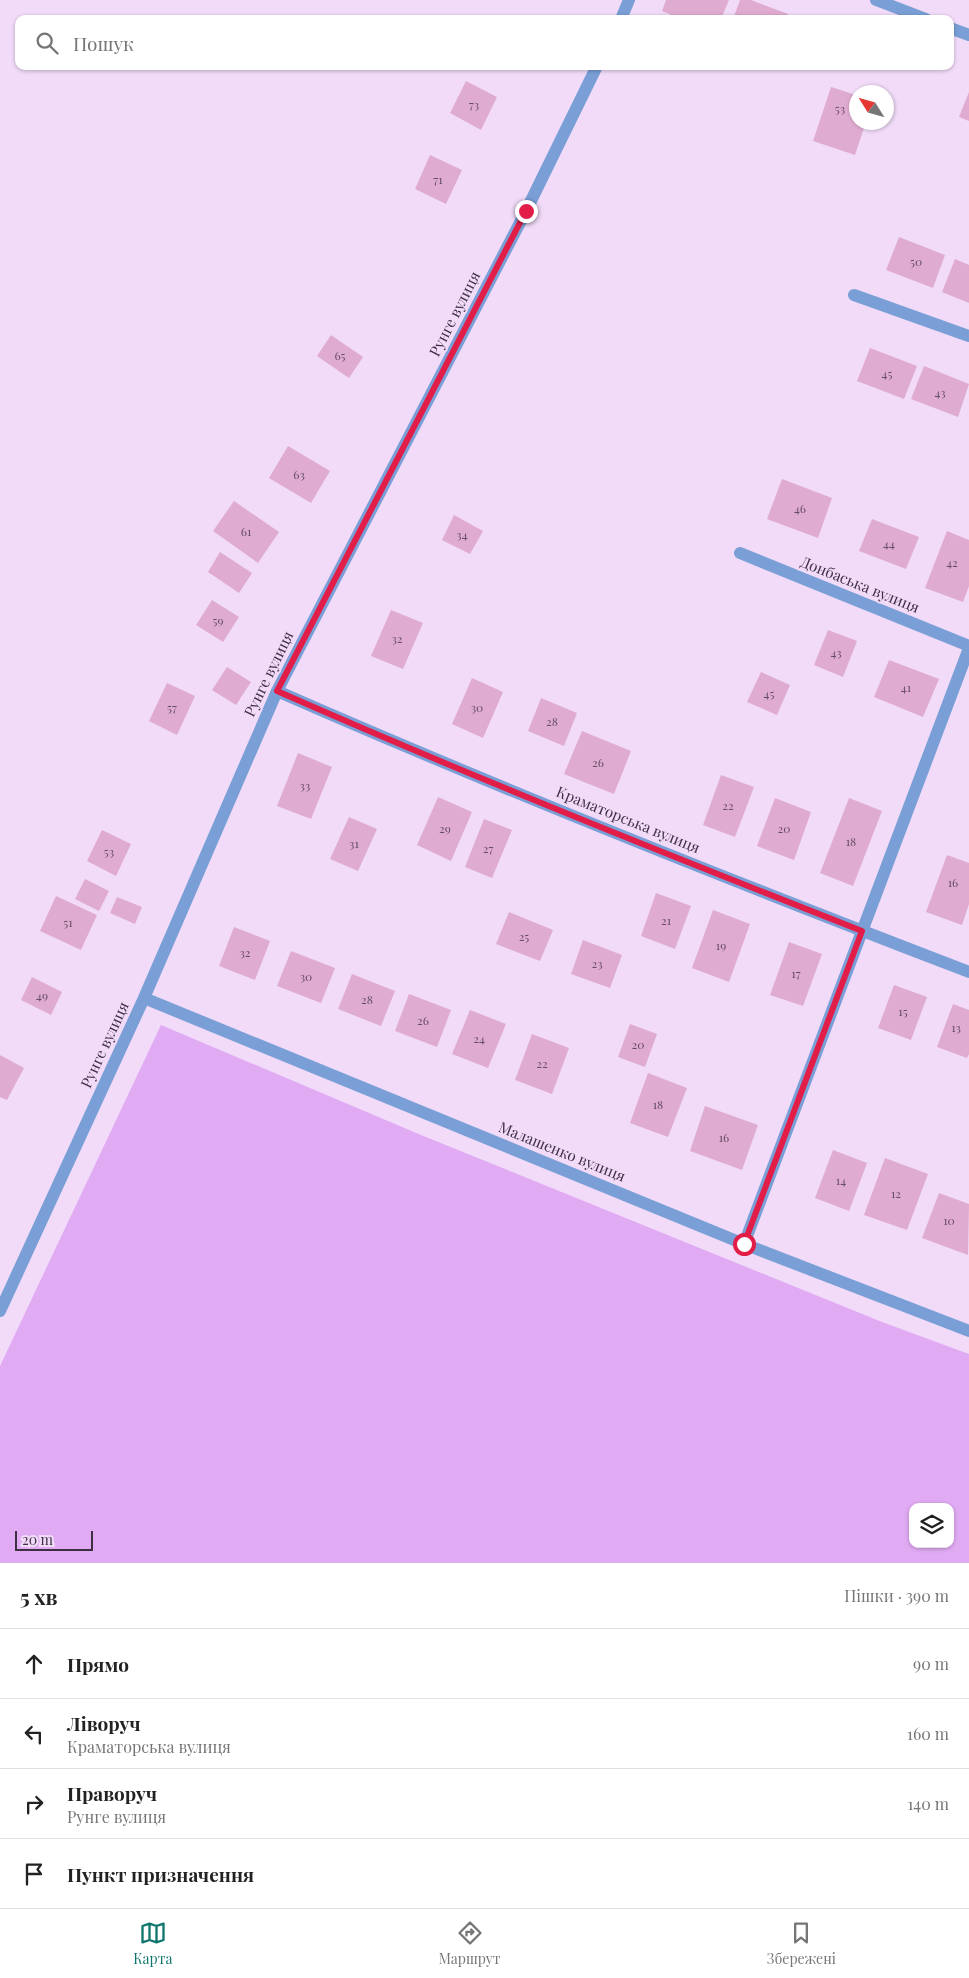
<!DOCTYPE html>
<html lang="uk">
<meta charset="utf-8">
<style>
:root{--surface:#fff;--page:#f2f2f2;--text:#222;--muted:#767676;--line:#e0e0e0;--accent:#0f766e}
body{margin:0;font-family:"Playfair Display",serif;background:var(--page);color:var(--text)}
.controls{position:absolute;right:15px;bottom:15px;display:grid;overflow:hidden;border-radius:10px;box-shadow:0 1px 4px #0004}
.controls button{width:45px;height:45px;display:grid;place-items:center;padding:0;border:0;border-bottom:1px solid var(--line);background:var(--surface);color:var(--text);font:25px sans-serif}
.compass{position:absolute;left:849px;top:85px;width:45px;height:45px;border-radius:50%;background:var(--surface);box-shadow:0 1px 4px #0004;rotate:307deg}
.scale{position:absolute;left:15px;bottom:12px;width:78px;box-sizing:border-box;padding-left:5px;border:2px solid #3e2f43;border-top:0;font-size:14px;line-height:18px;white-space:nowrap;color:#3e2f43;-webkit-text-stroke:4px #f1dbf9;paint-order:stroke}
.stop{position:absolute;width:15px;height:15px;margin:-11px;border:4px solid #e11d48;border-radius:50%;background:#fff}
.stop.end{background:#e11d48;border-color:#fff;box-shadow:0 1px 5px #0008}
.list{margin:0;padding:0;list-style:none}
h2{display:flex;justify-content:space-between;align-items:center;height:65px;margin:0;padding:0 20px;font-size:21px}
h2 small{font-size:16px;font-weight:400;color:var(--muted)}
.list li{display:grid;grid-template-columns:32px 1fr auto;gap:15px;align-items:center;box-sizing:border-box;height:70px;padding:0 20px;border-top:1px solid var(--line)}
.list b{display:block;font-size:19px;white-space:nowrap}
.list p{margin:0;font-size:16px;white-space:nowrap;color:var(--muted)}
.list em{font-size:16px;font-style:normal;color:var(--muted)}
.icon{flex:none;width:28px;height:28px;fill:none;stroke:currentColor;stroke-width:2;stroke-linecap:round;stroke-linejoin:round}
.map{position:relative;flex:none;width:969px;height:1563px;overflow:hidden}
.search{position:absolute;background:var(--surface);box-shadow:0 1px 4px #0004;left:15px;right:15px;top:15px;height:55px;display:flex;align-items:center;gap:12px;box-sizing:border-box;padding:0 18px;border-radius:10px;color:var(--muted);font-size:19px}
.sheet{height:345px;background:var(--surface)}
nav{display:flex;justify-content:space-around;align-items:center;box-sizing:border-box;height:70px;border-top:1px solid var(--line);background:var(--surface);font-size:14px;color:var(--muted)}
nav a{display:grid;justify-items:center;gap:2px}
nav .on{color:var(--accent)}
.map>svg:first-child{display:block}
.green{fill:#e1abf4;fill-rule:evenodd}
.building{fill:#e0abd0}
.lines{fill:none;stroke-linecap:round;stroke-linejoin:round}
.service{stroke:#799fd6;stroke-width:12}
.minor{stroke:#799fd6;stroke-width:12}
.route{stroke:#e11d48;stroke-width:6}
.labels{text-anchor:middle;stroke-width:4;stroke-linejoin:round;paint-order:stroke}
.number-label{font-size:12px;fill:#664e66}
.street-label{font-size:15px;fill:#3e2f43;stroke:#f1dbf9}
</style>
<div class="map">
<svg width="969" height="1563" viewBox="0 0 969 1563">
<rect width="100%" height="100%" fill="#f1dbf9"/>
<path class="green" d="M 161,1025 L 421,1135 L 882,1322 L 969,1354 L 969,1563 L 0,1563 L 0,1366 ZM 913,1507 L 950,1507 L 950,1544 L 913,1544 Z"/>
<path class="building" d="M 666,0 L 729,0 L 721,19 L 681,19 L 662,11 Z
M 740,0 L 751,0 L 788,14 L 787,19 L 733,19 Z
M 466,81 L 497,97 L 481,130 L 450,113 Z
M 831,87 L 856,95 L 856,122 L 866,122 L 855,155 L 813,141 Z
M 969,92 L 969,121 L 959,117 Z
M 430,155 L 462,170 L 446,204 L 415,189 Z
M 899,237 L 945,255 L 933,288 L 886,270 Z
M 955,259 L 969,265 L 969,303 L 942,292 Z
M 331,335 L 363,357 L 349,378 L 317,356 Z
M 870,348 L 917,366 L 904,399 L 857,381 Z
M 924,366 L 969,384 L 958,417 L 911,399 Z
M 288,446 L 330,471 L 311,503 L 269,478 Z
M 782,479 L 832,498 L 818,538 L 767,519 Z
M 234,501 L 279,532 L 258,563 L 213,531 Z
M 454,515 L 483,531 L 470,554 L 442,540 Z
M 872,519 L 919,537 L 906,569 L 859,551 Z
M 947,531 L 969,540 L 969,586 L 963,602 L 925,588 Z
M 220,552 L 252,573 L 239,593 L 208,572 Z
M 212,600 L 239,617 L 223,642 L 196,625 Z
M 391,610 L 423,623 L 403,669 L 371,656 Z
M 828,630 L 857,641 L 843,677 L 814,665 Z
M 889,660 L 939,679 L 923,717 L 874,697 Z
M 227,667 L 251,682 L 236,705 L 212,690 Z
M 761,672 L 790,685 L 777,715 L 747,702 Z
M 472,678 L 503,692 L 483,738 L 452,724 Z
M 167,683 L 195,696 L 177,735 L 149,721 Z
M 541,698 L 577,713 L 564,746 L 528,731 Z
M 582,731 L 631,751 L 614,794 L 564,774 Z
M 298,753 L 332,767 L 311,819 L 277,806 Z
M 721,775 L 754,787 L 735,837 L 703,825 Z
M 438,797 L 472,812 L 451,861 L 417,845 Z
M 775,798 L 811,812 L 794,860 L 757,846 Z
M 849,798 L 882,811 L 853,886 L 820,873 Z
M 349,817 L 377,829 L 358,871 L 330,859 Z
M 484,819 L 512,830 L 492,878 L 465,867 Z
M 102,830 L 131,844 L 116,876 L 87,861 Z
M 947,855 L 969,863 L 969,904 L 962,925 L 926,912 Z
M 85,879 L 109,891 L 99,911 L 75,899 Z
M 656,893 L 691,906 L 675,949 L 641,936 Z
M 56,896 L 97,915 L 81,950 L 40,931 Z
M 117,897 L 142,907 L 135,924 L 110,913 Z
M 713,910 L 750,924 L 729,982 L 692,968 Z
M 509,912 L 553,930 L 540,961 L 496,944 Z
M 234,927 L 270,941 L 255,980 L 219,966 Z
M 583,940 L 622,955 L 610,988 L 571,974 Z
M 789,942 L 822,954 L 803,1006 L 770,995 Z
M 291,951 L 335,968 L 321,1003 L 277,986 Z
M 352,974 L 395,991 L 381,1026 L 338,1009 Z
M 32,977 L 62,992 L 51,1015 L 21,1000 Z
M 894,985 L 927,997 L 911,1040 L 878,1028 Z
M 409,994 L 451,1010 L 437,1047 L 395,1031 Z
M 953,1004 L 969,1010 L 969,1054 L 967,1058 L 937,1047 Z
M 470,1010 L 506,1024 L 488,1068 L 452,1054 Z
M 630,1024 L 657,1034 L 645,1067 L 618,1057 Z
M 532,1034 L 569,1048 L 552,1094 L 515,1080 Z
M 0,1055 L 24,1068 L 7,1100 L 0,1097 Z
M 648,1073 L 687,1088 L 668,1137 L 630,1123 Z
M 705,1106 L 758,1125 L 742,1170 L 690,1151 Z
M 833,1150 L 867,1163 L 849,1211 L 815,1198 Z
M 885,1158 L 928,1174 L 907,1230 L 864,1215 Z
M 939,1193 L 969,1204 L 968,1255 L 922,1238 Z"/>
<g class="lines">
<path class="service" d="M 744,1244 L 969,648"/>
<path class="minor" d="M 876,0 L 926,19
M 621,19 L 629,0
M 950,28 L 969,35
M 854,295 L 969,336
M 740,553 L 969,646
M 277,691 C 505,791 737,883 969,972
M 144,998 L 744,1244 L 969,1331
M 0,1311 L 144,998 L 277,691 L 526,211 L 597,66"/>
</g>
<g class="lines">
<path class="route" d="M 526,211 L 277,691 C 470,776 666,854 862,931 L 744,1244"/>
</g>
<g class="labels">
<g class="number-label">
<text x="474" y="109">73</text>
<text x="840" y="113">53</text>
<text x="438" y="184">71</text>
<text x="916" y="266">50</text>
<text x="340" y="360">65</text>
<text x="887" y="378">45</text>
<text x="940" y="397">43</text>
<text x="299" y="479">63</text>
<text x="800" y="513">46</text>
<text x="246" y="536">61</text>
<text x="462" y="539">34</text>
<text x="889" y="548">44</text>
<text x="952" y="567">42</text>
<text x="218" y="625">59</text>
<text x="397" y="643">32</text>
<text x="836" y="657">43</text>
<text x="906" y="692">41</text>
<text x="769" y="698">45</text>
<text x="172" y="712">57</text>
<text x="477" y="712">30</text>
<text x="552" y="726">28</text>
<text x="598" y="767">26</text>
<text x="305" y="790">33</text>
<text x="728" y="810">22</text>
<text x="445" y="833">29</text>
<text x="784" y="833">20</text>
<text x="851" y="846">18</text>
<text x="354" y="848">31</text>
<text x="488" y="853">27</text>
<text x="109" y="856">53</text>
<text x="953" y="887">16</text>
<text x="666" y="925">21</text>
<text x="68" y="927">51</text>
<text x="524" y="941">25</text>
<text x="721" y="950">19</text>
<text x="245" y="957">32</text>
<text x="597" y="968">23</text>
<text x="796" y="978">17</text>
<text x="306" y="981">30</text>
<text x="42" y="1000">49</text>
<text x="367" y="1004">28</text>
<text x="903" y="1016">15</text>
<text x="423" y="1025">26</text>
<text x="956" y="1032">13</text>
<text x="479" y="1043">24</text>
<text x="638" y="1049">20</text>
<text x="542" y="1068">22</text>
<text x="658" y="1109">18</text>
<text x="724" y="1142">16</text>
<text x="841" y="1185">14</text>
<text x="896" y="1198">12</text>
<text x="949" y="1225">10</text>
</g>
<g class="street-label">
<text transform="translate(455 314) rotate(-63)" y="5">Рунге вулиця</text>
<text transform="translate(860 585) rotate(22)" y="5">Донбаська вулиця</text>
<text transform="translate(269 674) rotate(-64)" y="5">Рунге вулиця</text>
<text transform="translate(628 820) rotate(22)" y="5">Краматорська вулиця</text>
<text transform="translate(105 1045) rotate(-65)" y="5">Рунге вулиця</text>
<text transform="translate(562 1152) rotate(22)" y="5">Малашенко вулиця</text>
</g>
</g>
</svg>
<div class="controls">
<button><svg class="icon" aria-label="layers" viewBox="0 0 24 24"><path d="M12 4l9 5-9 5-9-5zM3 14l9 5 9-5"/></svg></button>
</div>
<svg class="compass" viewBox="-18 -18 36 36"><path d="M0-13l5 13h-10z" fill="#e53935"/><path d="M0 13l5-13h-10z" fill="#767676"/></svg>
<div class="scale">20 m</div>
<div class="stop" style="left:744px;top:1244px"></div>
<div class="stop end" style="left:526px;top:211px"></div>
<div class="search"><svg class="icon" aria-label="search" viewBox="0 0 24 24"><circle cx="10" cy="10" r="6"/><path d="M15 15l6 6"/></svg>Пошук</div>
</div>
<section class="sheet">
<h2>5 хв<small>Пішки · 390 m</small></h2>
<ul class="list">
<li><svg class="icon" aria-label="ahead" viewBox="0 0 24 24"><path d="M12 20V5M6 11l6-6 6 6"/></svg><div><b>Прямо</b></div><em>90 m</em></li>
<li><svg class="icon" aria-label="left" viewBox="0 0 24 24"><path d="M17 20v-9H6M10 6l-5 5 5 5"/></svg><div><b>Ліворуч</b><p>Краматорська вулиця</p></div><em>160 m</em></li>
<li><svg class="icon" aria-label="right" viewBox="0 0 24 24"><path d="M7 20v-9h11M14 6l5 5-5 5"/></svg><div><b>Праворуч</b><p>Рунге вулиця</p></div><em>140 m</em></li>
<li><svg class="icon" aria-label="arrive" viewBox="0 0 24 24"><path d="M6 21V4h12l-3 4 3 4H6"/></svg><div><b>Пункт призначення</b></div></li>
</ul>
</section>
<nav>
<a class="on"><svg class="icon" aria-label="map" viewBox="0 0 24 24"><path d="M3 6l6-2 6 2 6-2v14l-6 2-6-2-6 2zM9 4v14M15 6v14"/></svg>Карта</a>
<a><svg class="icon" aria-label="directions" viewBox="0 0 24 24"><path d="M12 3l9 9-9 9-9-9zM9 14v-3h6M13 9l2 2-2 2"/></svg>Маршрут</a>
<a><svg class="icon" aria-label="saved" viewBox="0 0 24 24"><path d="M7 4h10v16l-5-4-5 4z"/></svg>Збережені</a>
</nav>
